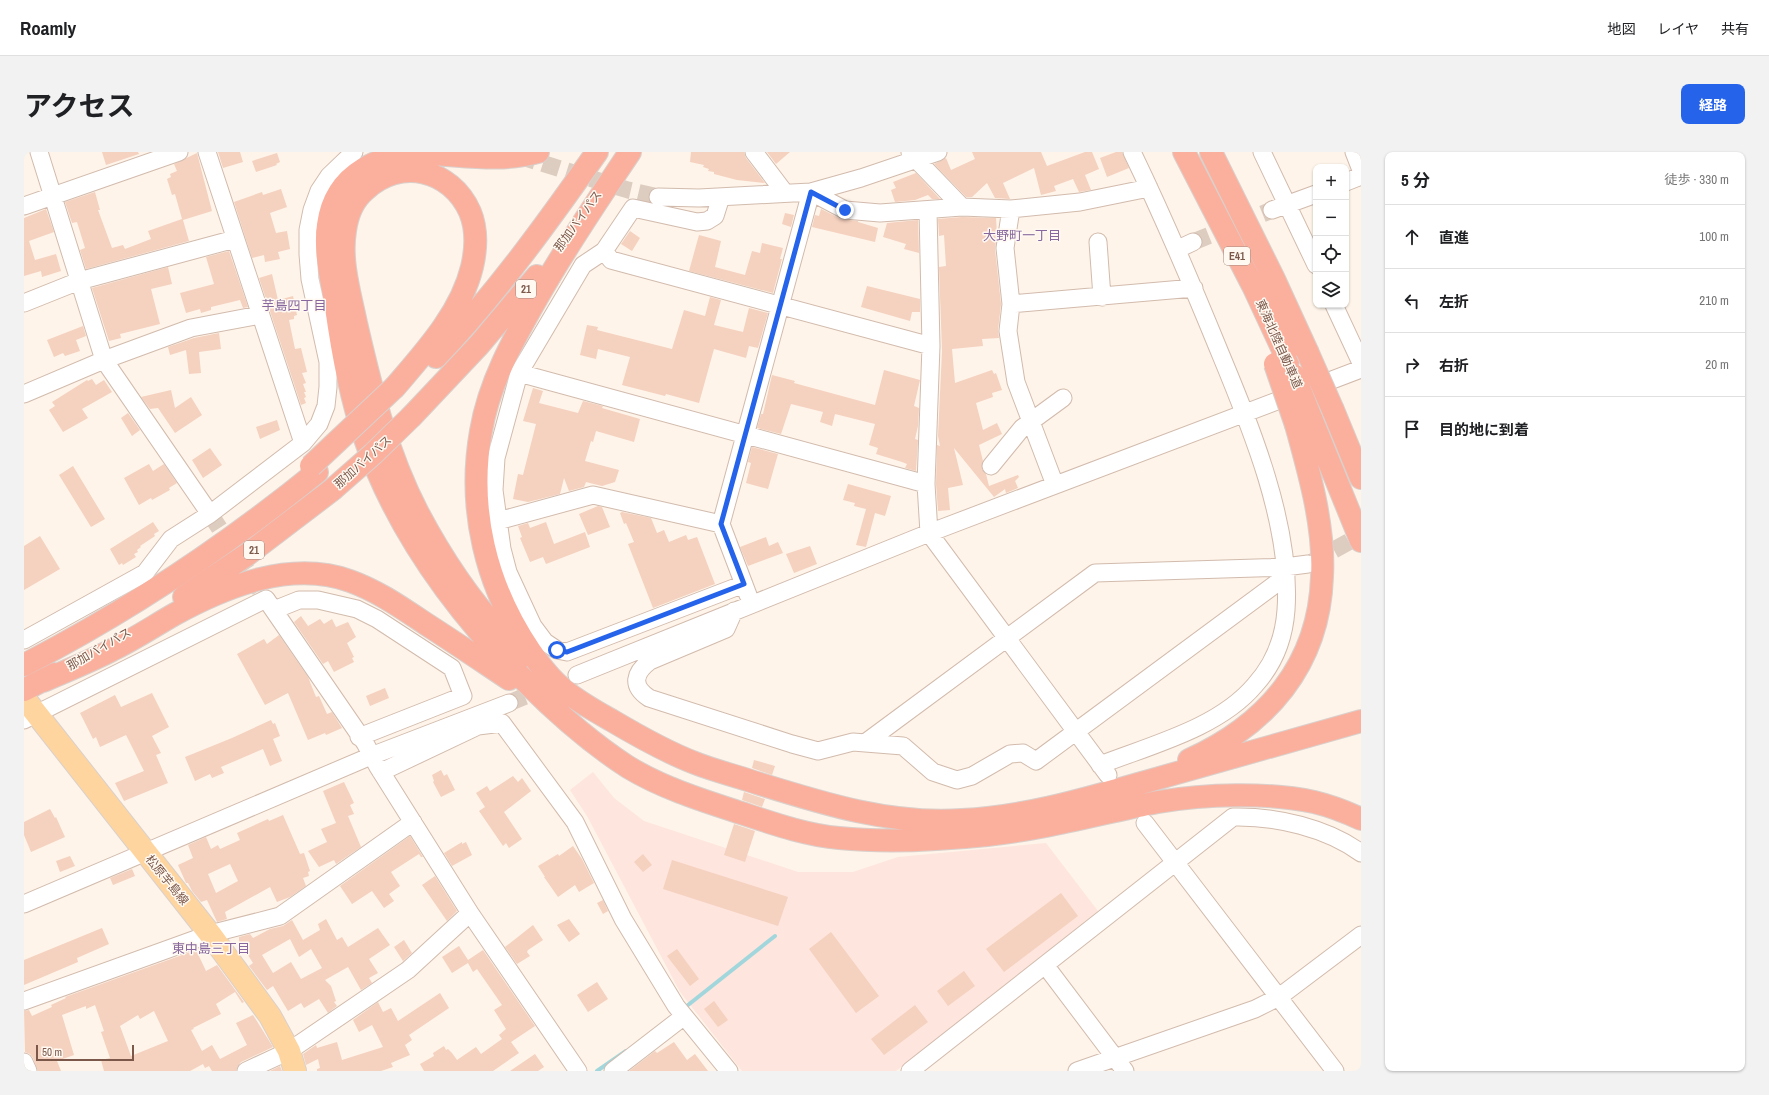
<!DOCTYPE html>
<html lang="ja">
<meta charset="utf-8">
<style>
:root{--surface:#fff;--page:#f2f2f2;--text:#202124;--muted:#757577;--line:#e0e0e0;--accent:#2563eb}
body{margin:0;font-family:"Archivo Narrow","Noto Sans JP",sans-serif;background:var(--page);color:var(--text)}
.controls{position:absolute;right:12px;top:12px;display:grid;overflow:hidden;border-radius:8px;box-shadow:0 1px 3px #0004}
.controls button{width:36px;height:36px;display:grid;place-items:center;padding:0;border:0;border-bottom:1px solid var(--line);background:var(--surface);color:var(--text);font:20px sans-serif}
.scale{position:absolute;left:12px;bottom:10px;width:98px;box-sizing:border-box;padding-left:4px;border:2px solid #7b584a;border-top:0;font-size:11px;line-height:14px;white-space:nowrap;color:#7b584a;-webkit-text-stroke:3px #fff9f1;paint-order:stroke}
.stop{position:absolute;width:12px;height:12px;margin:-9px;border:3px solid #2563eb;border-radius:50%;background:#fff}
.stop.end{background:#2563eb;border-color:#fff;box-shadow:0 1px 4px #0008}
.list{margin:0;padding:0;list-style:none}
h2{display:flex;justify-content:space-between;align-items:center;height:52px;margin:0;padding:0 16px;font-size:17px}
h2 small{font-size:13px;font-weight:400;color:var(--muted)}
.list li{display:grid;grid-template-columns:26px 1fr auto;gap:12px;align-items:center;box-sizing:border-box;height:64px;padding:0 16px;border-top:1px solid var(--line)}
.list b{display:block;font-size:15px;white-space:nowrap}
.list em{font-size:13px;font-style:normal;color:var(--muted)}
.icon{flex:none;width:22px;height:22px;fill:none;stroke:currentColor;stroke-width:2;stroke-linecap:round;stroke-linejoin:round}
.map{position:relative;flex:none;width:1337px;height:919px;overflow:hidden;border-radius:8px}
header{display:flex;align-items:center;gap:24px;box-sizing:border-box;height:56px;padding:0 20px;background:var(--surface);border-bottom:1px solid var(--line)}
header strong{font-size:19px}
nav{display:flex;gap:22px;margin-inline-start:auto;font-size:14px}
.intro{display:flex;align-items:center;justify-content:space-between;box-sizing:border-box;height:96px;padding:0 24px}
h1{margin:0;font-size:28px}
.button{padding:10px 18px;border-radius:8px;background:var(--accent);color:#fff;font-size:14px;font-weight:700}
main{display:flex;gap:24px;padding:0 24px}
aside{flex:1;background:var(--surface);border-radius:8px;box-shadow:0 1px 3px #0004}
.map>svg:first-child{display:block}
.commercial{fill:#fee5dd}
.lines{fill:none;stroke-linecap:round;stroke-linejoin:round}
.stream{stroke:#a1d7dc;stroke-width:4}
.building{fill:#f5d1bf;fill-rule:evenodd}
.minor-tunnel{stroke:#ddcdc1;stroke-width:17;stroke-dasharray:17 8;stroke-linecap:butt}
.minor-casing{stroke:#d2bbad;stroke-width:19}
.major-casing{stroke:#dad0cc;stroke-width:24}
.highway-casing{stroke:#dad0cc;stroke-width:24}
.minor{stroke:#fff;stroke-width:17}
.major{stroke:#ffd59f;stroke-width:22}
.highway{stroke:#fbb09e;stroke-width:22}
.highway-bridge-casing{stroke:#dad0cc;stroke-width:24;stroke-linecap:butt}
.highway-bridge{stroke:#fbb09e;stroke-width:22}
.route{stroke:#2563eb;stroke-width:5}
.labels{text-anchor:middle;stroke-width:3;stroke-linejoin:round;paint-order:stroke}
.shield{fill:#fff9f1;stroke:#a3887c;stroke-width:1}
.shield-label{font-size:11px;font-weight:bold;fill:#7b584a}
.street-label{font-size:12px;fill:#7b584a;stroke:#fff9f1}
.neighbourhood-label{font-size:13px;fill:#87679d;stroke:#fff9f1}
</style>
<header>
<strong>Roamly</strong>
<nav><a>地図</a><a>レイヤ</a><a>共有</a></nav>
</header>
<div class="intro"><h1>アクセス</h1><a class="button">経路</a></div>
<main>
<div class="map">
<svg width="1337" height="919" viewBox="0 0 1337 919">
<rect width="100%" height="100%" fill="#fef4e9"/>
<path class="commercial" d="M 569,620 L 590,646 L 620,669 L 774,720 L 829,720 L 874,705 L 1022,691 L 1074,759 L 872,919 L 718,919 L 656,840 L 563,664 L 546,638 Z"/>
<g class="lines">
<path class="stream" d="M 659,857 L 751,784
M 573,919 L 602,899"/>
</g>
<path class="building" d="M 78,0 L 114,0 L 115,2 L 82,13 Z
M 194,0 L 216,0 L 219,10 L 199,16 Z
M 667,0 L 720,0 L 722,6 L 741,31 L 713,28 L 690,22 L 690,20 L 684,19 L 685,17 L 679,15 L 680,13 L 666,10 Z
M 743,0 L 766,0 L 752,12 Z
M 948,0 L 1017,0 L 1023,14 L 1061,0 L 1068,0 L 1075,17 L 1061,23 L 1067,38 L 1055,40 L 1049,27 L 1030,34 L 1032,39 L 1017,43 L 1010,16 L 979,31 L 986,47 L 971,46 L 963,31 L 948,45 L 942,45 L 910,12 L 922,6 L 927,18 L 951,7 Z
M 1092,0 L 1098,0 L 1105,16 L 1083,25 L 1076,6 Z
M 173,1 L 188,59 L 159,68 L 165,89 L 62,117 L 56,98 L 61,96 L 53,70 L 48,71 L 41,50 L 71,40 L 76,58 L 74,58 L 88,96 L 99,93 L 101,97 L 127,87 L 124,79 L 158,67 L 151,42 L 148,43 L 143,27 L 147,25 L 146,22 L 153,19 L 150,12 Z
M 253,1 L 256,10 L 252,12 L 253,13 L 232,20 L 228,9 Z
M 892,21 L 916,47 L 908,47 L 904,43 L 891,48 L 871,50 L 867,38 L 872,36 L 869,30 Z
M 257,37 L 263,55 L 246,61 L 252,81 L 263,79 L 266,97 L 254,100 L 256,107 L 241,110 L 240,103 L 228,106 L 210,50 L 238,40 L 239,43 Z
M 22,57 L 30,80 L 5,89 L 11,108 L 32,102 L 37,119 L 18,125 L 17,119 L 0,124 L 0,66 Z
M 797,57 L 817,67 L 834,69 L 834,70 L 854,76 L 851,90 L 788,75 L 791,63 L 795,64 Z
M 761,61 L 770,63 L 767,75 L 758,72 Z
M 938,65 L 972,66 L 973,82 L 971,97 L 977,152 L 974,178 L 975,186 L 958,187 L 959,194 L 928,197 L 931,231 L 968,218 L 970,222 L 972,221 L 978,238 L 968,241 L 969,245 L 952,251 L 959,278 L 973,271 L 978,282 L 955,293 L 959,309 L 958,317 L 962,322 L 965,334 L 994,323 L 995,325 L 991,329 L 994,336 L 982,341 L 981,337 L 970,345 L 930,296 L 939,333 L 924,336 L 926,358 L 914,359 L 912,332 L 913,293 L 916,294 L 914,284 L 918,199 L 915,115 L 922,114 L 920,83 L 915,84 L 914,67 Z
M 894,68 L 895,101 L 880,97 L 882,92 L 859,85 L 863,71 Z
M 606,79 L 616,86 L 608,99 L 597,92 Z
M 675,83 L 697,89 L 691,115 L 721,123 L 728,99 L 736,101 L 738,91 L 759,96 L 756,107 L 758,107 L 749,141 L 665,119 Z
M 205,99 L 224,155 L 219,156 L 216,148 L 187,155 L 187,158 L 177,161 L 176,157 L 162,161 L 156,141 L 190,132 L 182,105 Z
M 144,115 L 148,132 L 127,137 L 136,172 L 96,182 L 97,186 L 85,189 L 68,136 Z
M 248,122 L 254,148 L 269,144 L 273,163 L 270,164 L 270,167 L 265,168 L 271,197 L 277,196 L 283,220 L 278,221 L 282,231 L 279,232 L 282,240 L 280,240 L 282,245 L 280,246 L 282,251 L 277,253 L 235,126 Z
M 843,134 L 896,147 L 896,160 L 888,160 L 886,169 L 837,155 Z
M 686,145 L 697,148 L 690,173 L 719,180 L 725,156 L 744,161 L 734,196 L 725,194 L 722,206 L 690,197 L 675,251 L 642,242 L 641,244 L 598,233 L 606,205 L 574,197 L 572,207 L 556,203 L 563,173 L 574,175 L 573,178 L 648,197 L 660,158 L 681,164 Z
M 59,174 L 62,184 L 52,188 L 56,199 L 41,204 L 39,201 L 30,205 L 23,188 Z
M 195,181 L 197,197 L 175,200 L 177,221 L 165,222 L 162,198 L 146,203 L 144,195 L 170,186 Z
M 860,218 L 896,228 L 890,254 L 895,256 L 894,274 L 891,287 L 894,288 L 892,319 L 881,316 L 883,312 L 878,310 L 852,302 L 854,296 L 845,293 L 851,272 L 811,262 L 808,274 L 796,270 L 799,260 L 767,252 L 757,282 L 733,276 L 737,262 L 739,262 L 748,223 L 771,229 L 770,231 L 851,253 Z
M 68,227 L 72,233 L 80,228 L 88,240 L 58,257 L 64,266 L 39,280 L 25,258 L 31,254 L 28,250 L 63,228 L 64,229 Z
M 509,236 L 519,239 L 515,251 L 554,261 L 559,249 L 579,254 L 578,256 L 616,267 L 610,290 L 572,279 L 569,290 L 567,289 L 561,309 L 595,318 L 591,330 L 578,334 L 562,330 L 560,335 L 545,339 L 540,326 L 536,342 L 504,350 L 489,347 L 494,322 L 499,323 L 512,272 L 499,269 Z
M 147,238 L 151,256 L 167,245 L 178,263 L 151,281 L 134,256 L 126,257 L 117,245 Z
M 104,261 L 116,278 L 108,284 L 97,266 Z
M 253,268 L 256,278 L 236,287 L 232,275 Z
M 728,295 L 754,302 L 744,337 L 722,331 L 727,311 L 724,310 Z
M 186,296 L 198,313 L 179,326 L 168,308 Z
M 125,312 L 129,319 L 140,312 L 153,331 L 145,336 L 146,338 L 128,348 L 127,346 L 115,353 L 100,326 Z
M 49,314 L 81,367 L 67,375 L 35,323 Z
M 824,332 L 867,344 L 861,364 L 851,361 L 842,395 L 832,393 L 842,357 L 830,354 L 831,351 L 819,348 Z
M 574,354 L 578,355 L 586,375 L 564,383 L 555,362 Z
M 598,360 L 627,366 L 633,381 L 640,378 L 645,390 L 662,383 L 664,388 L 673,385 L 691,432 L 629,456 L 604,392 L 610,390 L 602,371 L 600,372 L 596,361 Z
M 129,370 L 135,379 L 130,382 L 131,384 L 116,394 L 117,395 L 113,398 L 114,400 L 110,402 L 112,405 L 99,413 L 98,411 L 95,413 L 86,397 Z
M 522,370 L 530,392 L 561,380 L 566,395 L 522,412 L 519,405 L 506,410 L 496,386 L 498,385 L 494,374 L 504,371 L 506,376 Z
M 16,384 L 36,417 L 0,438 L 0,394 Z
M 742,385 L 745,394 L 754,390 L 759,401 L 724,414 L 716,395 Z
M 786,394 L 793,412 L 770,421 L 762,402 Z
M 277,464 L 284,474 L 296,467 L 300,472 L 308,467 L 312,475 L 324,470 L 332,485 L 323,491 L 330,505 L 328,506 L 330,510 L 310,520 L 304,509 L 299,512 L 270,470 Z
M 255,483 L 284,525 L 292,545 L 295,544 L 303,562 L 308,560 L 318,576 L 302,583 L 301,581 L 284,588 L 264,541 L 241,553 L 213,502 L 240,487 L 243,492 Z
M 361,536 L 365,546 L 346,554 L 342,544 Z
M 128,541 L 145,575 L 128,584 L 137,601 L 132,603 L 144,631 L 100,649 L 91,631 L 120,619 L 102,583 L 76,595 L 72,585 L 69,587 L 56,561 L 91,543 L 97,555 Z
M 247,568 L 249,572 L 251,571 L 256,584 L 249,587 L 258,609 L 246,614 L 239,597 L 197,615 L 200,621 L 188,626 L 186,622 L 171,629 L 161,605 L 208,586 Z
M 730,608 L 751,614 L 748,623 L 728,616 Z
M 417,618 L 420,624 L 423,622 L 431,638 L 417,645 L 409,630 L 410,629 L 408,623 Z
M 489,624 L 494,630 L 498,626 L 507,639 L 480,660 L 498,687 L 485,696 L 482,691 L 479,694 L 455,659 L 461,655 L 452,641 L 463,634 L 466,639 Z
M 320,630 L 330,651 L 326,653 L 330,662 L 324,664 L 337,695 L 312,712 L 310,708 L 295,715 L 284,699 L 303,690 L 297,677 L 312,671 L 299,639 Z
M 720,640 L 741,647 L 738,655 L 718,648 Z
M 26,657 L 31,666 L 32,665 L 41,685 L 7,700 L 0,683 L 0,670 Z
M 259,663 L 276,702 L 280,701 L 286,719 L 284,720 L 285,724 L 279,726 L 282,734 L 266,745 L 253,750 L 246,735 L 201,760 L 203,767 L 193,770 L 183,748 L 177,750 L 168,739 L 164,731 L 162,731 L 154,713 L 169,706 L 164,693 L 182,685 L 187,697 L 194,693 L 196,697 L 216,688 L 213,681 L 244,667 L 245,669 ZM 206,712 L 214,729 L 192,741 L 184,722 Z
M 710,672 L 731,679 L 721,710 L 700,703 Z
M 386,684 L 399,705 L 397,705 L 395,702 L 367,720 L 376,734 L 365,742 L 370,749 L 360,756 L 348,739 L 328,752 L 316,734 Z
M 438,690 L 438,692 L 442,690 L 448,703 L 428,714 L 420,701 Z
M 549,694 L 558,707 L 570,731 L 555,740 L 551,733 L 534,745 L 520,725 L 521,725 L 514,714 L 534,702 L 535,704 Z
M 619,702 L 628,713 L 619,720 L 610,710 Z
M 46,704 L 51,714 L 36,720 L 32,709 Z
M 648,708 L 764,745 L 754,774 L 639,737 Z
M 108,717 L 111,724 L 89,733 L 86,726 Z
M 411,724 L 433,759 L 423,769 L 398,733 Z
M 1037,741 L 1054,764 L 980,820 L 962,797 Z
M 579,748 L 584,759 L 579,762 L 573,751 Z
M 302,767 L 313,788 L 318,785 L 324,795 L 354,776 L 366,793 L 345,807 L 354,821 L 345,826 L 348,831 L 337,838 L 324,815 L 301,828 L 307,834 L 312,849 L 310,850 L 313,854 L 304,861 L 295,847 L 280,856 L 277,851 L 264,859 L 249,834 L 243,838 L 225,814 L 229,811 L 215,789 L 215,785 L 226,782 L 229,786 L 246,777 L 259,774 L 268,768 L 279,788 L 296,778 L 294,772 ZM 266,787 L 275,805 L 287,797 L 298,816 L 277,827 L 267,810 L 249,821 L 238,803 Z
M 545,767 L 556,782 L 545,790 L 533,773 Z
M 509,773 L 519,788 L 504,798 L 503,800 L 506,804 L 493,812 L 481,795 Z
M 78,776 L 85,792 L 53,806 L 54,810 L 0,833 L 0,808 Z
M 807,780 L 855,844 L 832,861 L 785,797 Z
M 380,788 L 388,801 L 379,809 L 370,795 Z
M 435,794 L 444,808 L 459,798 L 511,874 L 487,890 L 495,901 L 469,919 L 400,919 L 396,912 L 410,904 L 409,901 L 420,894 L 422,898 L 424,897 L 428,901 L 433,908 L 452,895 L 457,902 L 478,887 L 475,883 L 482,877 L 470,858 L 478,853 L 453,817 L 449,820 L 444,811 L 428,821 L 418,805 Z
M 653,797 L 675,827 L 666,834 L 643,804 Z
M 172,798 L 182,819 L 193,813 L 220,850 L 218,851 L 211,840 L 192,852 L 197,862 L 169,876 L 170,877 L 167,878 L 178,899 L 188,893 L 196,907 L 223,893 L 212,871 L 229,863 L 249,895 L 217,910 L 214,914 L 212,919 L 188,919 L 185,914 L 181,916 L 179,912 L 166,919 L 80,919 L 77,908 L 86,906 L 77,880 L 80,879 L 71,853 L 62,857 L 62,854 L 38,863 L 50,903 L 33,909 L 37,919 L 14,919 L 9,906 L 6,902 L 1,900 L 0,859 L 5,858 L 8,864 L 28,855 L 27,853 L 42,846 L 41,845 ZM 130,859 L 144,889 L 107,904 L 96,874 L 114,863 L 116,867 Z
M 940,819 L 951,834 L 924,854 L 913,839 Z
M 573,830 L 584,847 L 564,860 L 553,843 Z
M 416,841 L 425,856 L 385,883 L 388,888 L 381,893 L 386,903 L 367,911 L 369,915 L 357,919 L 293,919 L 293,917 L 296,916 L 294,907 L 282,913 L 279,902 L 292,893 L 293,896 L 313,890 L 318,908 L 359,895 L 348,873 L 335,880 L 329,868 L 354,850 L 359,860 L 367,856 L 374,869 Z
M 690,849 L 704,868 L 694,875 L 680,857 Z
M 891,853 L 904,870 L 860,903 L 847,887 Z
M 650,890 L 663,908 L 671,902 L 684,919 L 605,919 L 631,899 L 633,901 Z
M 511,902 L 520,915 L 514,919 L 486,919 Z
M 256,914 L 258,919 L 246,919 Z"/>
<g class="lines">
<path class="minor-tunnel" d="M 495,4 L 604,38 L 634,45
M 1169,90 L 1248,58
M 186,362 L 236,438
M 1288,410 L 1337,383
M 485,551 L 521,536"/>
<defs>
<path id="minor" d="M 15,0 L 80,208 L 186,362
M 183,0 L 279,291
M 730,0 L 761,41
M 1238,0 L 1292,113
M 1330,0 L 1337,18
M 886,1 L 938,55
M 1322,30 L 1337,24
M 787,40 L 821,58 L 856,61 L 938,55 L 987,57 L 1056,50 L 1125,36
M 634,45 L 675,46 L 787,40 L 837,26 L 914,0
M 697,45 L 691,64 L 683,69 L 673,70 L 609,56 L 580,99 L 559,113 L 495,221 L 472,306 L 470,338 L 478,397 L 484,420 L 509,474 L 521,490 L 533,498 L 543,500 L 720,432
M 0,54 L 155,0
M 987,57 L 981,96 L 987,152 L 984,179 L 992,230 L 1031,333
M 1248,58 L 1292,42
M 1074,90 L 1078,145
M 1154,97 L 1169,90
M 580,99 L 587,108 L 907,194
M 0,151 L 55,129 L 211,87
M 987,152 L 1170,136
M 1310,153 L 1337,211
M 495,221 L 902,332 L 907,194 L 904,58
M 0,242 L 80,208 L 167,176 L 236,163
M 967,314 L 998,276 L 1039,246
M 902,332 L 905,381 L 1084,623
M 474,369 L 569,343 L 697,372
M 724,443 L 697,372 L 787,40
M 250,458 L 275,448 L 294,448 L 333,457 L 353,467 L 428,516 L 439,544 L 335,585
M 710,459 L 702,477 L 626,509 C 610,521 607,534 625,546 L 768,592 L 794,599 L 829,590 L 879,594 L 909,620 L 933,628 L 948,624 L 986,602 L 999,601 L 1012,609 L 1261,425
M 0,488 L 121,421 L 147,387 L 186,362 L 279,291 L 295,272 L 302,254 L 304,235 L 304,210 L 286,127 L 284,102 L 284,78 L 288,58 L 295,39 L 305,24 L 330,0
M 553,523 L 905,381 L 1337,217
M 0,568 L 242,447 L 341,591 L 354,615 L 446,761 L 554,919
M 841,591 L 1071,421 L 1261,415 L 1284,412
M 1076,613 C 1127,593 1195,576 1231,533 C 1250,512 1260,486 1262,458 C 1268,373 1226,273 1194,196 C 1167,130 1139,64 1108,0
M 357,620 L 454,574 L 478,571 L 551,670 L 599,767 L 652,854 L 705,919
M 1121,671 L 1311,919
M 0,752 L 347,604 L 485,551
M 1021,813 L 1101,919
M 0,849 L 186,782 L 256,764 L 389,670
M 0,910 L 4,919
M 222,919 L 265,899 L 384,818 L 446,761
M 589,919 L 659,865
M 886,919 L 1209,665 C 1252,664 1303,676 1337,701
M 1053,919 L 1231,857 L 1255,845 L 1337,783"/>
<path id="major" d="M 0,546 L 186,782 L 246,864 L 265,899 L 271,919"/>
<path id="highway" d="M 514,0 C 478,10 444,4 407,2 C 358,0 311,20 304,73 C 300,100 308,129 312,155 C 318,198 326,243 340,284 C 372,379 433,461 503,531 C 534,562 567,591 604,615 C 637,635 674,647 711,659 C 745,670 780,683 815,686 C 864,691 914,688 963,683 C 1021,677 1077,661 1134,650 C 1181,642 1244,640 1290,650 C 1307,654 1322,660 1337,667
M 606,0 C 574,48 541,96 513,146 C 489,188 465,231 457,279 C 443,357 462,434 506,499 C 515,512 526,527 539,537 C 553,549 571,559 587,568 C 614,584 642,600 671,611 C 691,619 713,624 733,631 C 800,652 867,673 938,668 C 1001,665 1061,647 1121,630 C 1193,610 1265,590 1337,569
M 1160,0 L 1230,136 L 1264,209
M 1187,0 L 1250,127 L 1283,199
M 412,205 C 472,142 523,71 573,0
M 371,235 C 401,200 437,161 448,115 C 452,98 453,77 446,60 C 427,17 376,5 341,38 C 329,48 323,64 321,79 C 316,109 326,142 332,171 C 347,236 363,302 394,361 C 422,414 456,463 499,504
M 1309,258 L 1337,326
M 388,264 L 455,193 L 513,124
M 1287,266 L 1337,389
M 160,445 L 224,402 L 308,338
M 0,513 C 104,459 202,394 293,320
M 19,529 C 42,519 65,510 88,498 C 109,488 130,474 151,462 C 202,434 267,408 326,429 C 354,439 378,456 402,472 C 430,490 458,509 485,527
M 0,538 L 31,522
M 1165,608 C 1243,573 1295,513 1298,425 C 1301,375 1285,320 1272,273"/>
</defs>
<use href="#minor" class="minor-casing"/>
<use href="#major" class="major-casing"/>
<use href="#highway" class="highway-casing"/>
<use href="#minor" class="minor"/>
<use href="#major" class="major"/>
<use href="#highway" class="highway"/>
<defs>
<path id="highway-bridge" d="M 1283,199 L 1309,258
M 1251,212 L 1272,273
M 1270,223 L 1287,266
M 287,314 L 371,235
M 308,338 L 349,302 L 388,264"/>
</defs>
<use href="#highway-bridge" class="highway-bridge-casing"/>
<use href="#highway-bridge" class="highway-bridge"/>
</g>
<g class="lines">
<path class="route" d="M 533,498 L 543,500 L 720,432 L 697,372 L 787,40 L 821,58"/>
</g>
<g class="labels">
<g class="shield">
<rect x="1200" y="95" width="26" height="18" rx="3"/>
<rect x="492" y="128" width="20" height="18" rx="3"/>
<rect x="220" y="389" width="20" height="18" rx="3"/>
</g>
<g class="shield-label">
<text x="1213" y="108">E41</text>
<text x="502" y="141">21</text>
<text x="230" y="402">21</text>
</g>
<g class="street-label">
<text transform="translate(554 69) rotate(-54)" y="4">那加バイパス</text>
<text transform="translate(1255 192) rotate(66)" y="4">東海北陸自動車道</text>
<text transform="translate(339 310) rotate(-42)" y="4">那加バイパス</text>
<text transform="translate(75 497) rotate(-30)" y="4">那加バイパス</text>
<text transform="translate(143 728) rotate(51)" y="4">松原芋島線</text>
</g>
<g class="neighbourhood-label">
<text x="998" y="88">大野町一丁目</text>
<text x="270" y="158">芋島四丁目</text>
<text x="187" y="801">東中島三丁目</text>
</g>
</g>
</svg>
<div class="controls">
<button>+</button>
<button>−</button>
<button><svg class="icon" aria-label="locate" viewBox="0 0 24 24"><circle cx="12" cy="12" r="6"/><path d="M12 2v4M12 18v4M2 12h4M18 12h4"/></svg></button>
<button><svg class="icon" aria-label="layers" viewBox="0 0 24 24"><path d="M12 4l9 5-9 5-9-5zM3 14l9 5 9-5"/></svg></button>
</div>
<div class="scale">50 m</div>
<div class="stop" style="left:533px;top:498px"></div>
<div class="stop end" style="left:821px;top:58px"></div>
</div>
<aside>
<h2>5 分<small>徒歩 · 330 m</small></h2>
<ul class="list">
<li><svg class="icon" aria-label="ahead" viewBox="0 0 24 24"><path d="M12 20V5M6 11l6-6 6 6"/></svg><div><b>直進</b></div><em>100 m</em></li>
<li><svg class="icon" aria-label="left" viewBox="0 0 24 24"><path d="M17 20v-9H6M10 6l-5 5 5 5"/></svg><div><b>左折</b></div><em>210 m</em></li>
<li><svg class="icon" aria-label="right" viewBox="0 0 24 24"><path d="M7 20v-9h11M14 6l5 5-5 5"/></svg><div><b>右折</b></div><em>20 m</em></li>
<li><svg class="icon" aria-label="arrive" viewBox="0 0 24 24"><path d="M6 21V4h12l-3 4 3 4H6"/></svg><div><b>目的地に到着</b></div></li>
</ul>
</aside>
</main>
